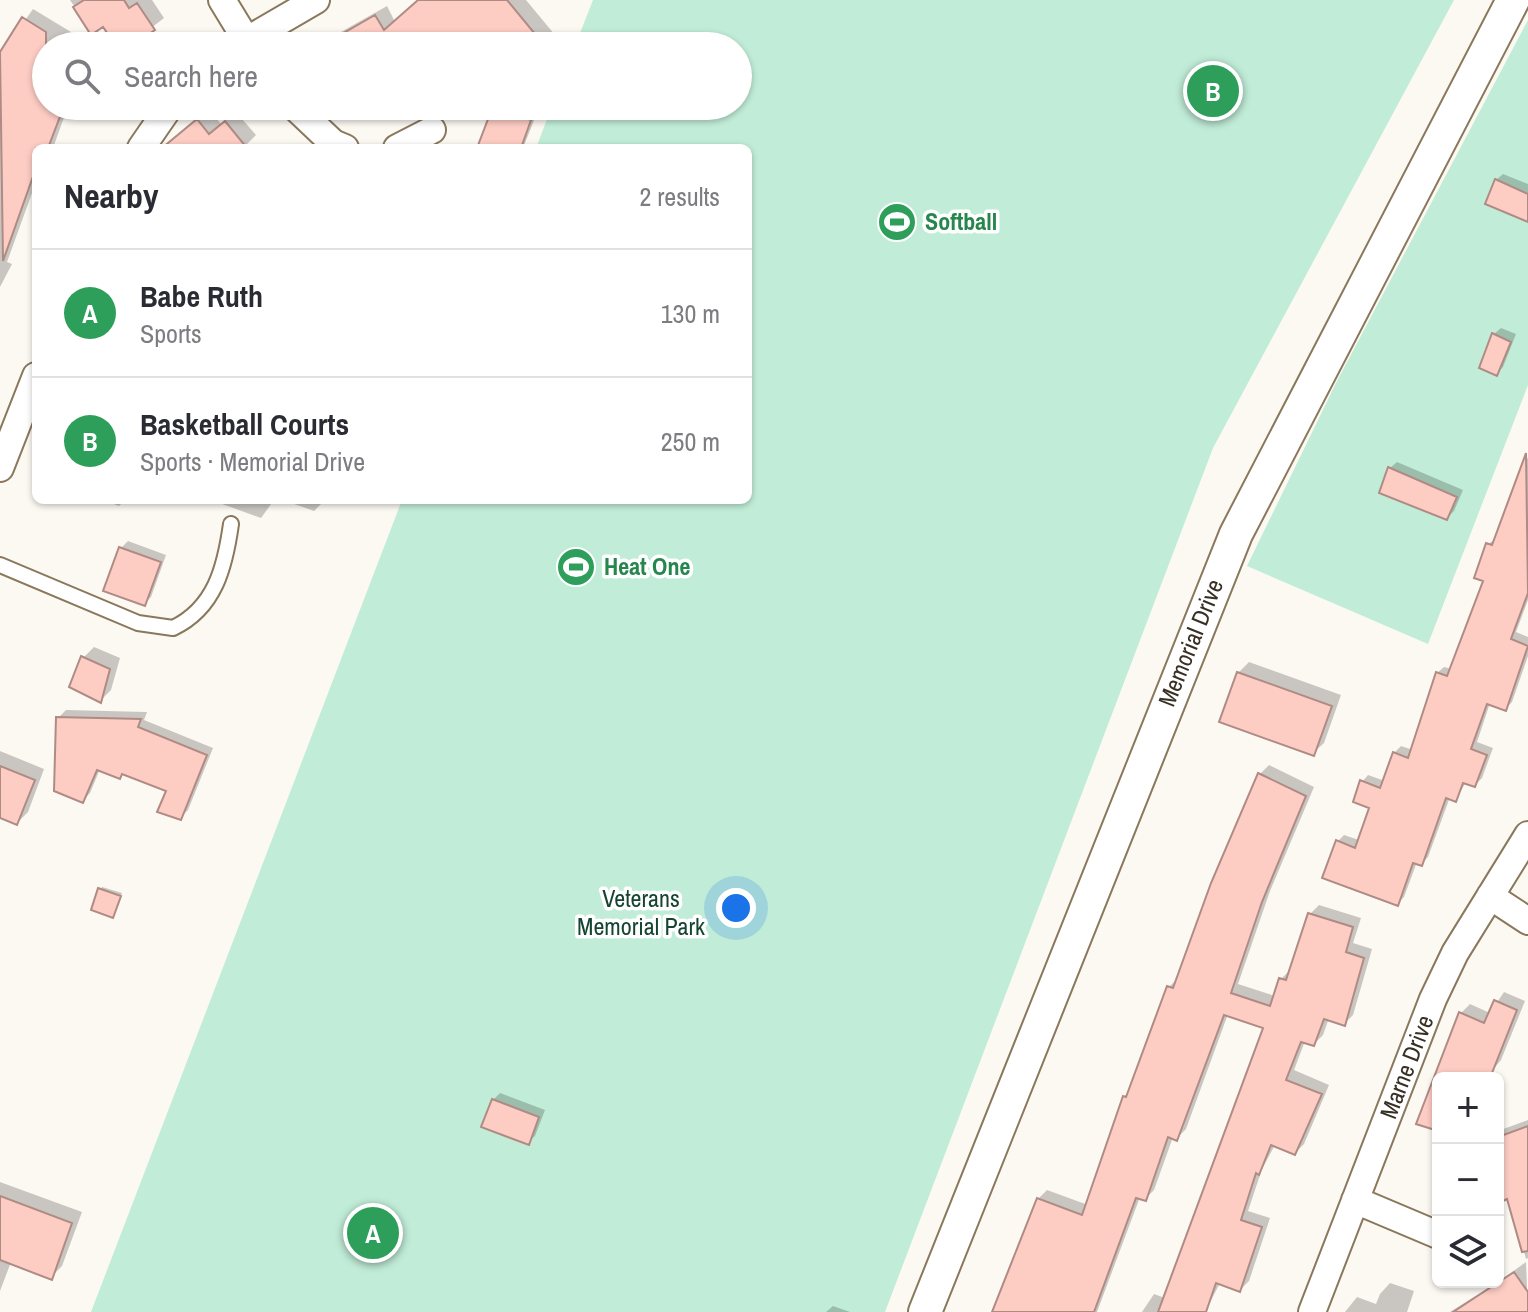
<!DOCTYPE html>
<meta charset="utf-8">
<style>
:root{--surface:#fff;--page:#f7f7f7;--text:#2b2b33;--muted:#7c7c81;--line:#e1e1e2;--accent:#be2f5b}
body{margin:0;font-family:"Archivo Narrow",sans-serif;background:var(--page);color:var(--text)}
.controls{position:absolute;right:24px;bottom:24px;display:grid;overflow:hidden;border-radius:12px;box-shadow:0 2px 6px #0004}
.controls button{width:72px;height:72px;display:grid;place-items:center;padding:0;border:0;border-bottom:2px solid var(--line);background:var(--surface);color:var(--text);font:40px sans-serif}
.you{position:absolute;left:736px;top:908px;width:28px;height:28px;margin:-20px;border:6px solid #fff;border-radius:50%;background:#1a73e8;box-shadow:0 0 0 12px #1a73e833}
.badge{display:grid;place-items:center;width:52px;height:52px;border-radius:50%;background:var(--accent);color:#fff;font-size:26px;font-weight:700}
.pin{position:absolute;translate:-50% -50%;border:4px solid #fff;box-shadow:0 2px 8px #0006}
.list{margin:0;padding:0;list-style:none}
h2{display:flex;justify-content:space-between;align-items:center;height:104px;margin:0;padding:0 32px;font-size:34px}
h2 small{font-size:26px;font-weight:400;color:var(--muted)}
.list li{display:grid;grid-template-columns:52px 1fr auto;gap:24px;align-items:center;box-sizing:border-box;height:128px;padding:0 32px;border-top:2px solid var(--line)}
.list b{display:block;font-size:30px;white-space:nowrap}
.list p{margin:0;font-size:26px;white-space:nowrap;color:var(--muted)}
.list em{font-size:26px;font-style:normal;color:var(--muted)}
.icon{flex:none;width:44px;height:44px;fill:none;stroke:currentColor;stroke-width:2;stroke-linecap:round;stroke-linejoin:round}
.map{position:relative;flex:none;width:1528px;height:1312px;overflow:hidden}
.search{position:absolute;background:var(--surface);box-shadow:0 2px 6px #0004;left:32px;top:32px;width:720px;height:88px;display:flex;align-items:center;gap:20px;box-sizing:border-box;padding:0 28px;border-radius:44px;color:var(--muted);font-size:30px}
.panel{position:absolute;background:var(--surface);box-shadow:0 2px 6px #0004;left:32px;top:144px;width:720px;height:360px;border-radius:12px}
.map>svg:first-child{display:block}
.green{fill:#c1edd8}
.shadow{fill:#0003}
.building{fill:#fdcdc4;stroke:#af8b84;stroke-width:2}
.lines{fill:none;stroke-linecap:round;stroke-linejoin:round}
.service-casing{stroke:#8a785d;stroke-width:18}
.minor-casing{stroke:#8a785d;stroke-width:30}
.tertiary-casing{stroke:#8a785d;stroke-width:36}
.service{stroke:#fff;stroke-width:14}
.minor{stroke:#fff;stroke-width:26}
.tertiary{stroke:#fff;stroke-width:32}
.labels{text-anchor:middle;stroke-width:7;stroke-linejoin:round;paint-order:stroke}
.leisure-label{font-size:24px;font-weight:bold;fill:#27864d;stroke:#fff;text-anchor:start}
.street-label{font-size:24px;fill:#383024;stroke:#fff}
.park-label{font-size:24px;fill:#154432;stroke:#fff}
</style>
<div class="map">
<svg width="1528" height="1312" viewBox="0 0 1528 1312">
<rect width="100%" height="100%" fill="#fcf8f2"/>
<path class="green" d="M 593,0 L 1454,0 L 1213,448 L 885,1312 L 91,1312 L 402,500 L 748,500 L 748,148 L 536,148 L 552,106 L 738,106 L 738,46 L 575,46 Z
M 1528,20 L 1528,385 L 1428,644 L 1247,566 L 1336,383 Z"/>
<path class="shadow" d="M 70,0 L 152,0 L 164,18 L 128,46 L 118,46 L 103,24 L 92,32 Z
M 419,0 L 526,0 L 555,35 L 543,46 L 316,46 L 387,6 L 395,22 Z
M 33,9 L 71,32 L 62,46 L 46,46 L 46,106 L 77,106 L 71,112 L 67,109 L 53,148 L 36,148 L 36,182 L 7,262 L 12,264 L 0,287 L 0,56 Z
M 496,106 L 518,106 L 537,113 L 523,148 L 479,148 Z
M 209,110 L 221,124 L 236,112 L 256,135 L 243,148 L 166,148 Z
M 1503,174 L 1528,184 L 1528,220 L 1496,180 Z
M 1501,328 L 1516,334 L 1503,367 L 1496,374 L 1494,334 Z
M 1528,457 L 1528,600 L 1516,632 L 1528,637 L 1528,656 L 1512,702 L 1505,709 L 1490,703 L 1477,742 L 1493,748 L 1482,778 L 1475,785 L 1466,782 L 1456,799 L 1450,797 L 1428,857 L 1421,864 L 1417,862 L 1404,897 L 1397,904 L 1337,842 L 1344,835 L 1359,840 L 1371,807 L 1362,782 L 1368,775 L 1385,781 L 1394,753 L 1401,746 L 1413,750 L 1437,673 L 1444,667 L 1452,669 L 1486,580 L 1488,544 L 1497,538 Z
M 1397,462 L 1463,490 L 1454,511 L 1447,518 L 1390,468 Z
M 103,500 L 125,500 L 119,506 Z
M 211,500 L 274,500 L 261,518 Z
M 283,500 L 325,500 L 314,511 Z
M 128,541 L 166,555 L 151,597 L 144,604 L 121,548 Z
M 94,647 L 120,658 L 111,690 L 100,701 L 83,658 Z
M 1249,662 L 1341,695 L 1324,743 L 1313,753 L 1238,673 Z
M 66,710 L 147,712 L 144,720 L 213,748 L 188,810 L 180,818 L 169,790 L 124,772 L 120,777 L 100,769 L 90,793 L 83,800 L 58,718 Z
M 0,751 L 44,769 L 28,812 L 17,823 L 0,816 Z
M 1269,765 L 1314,787 L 1270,891 L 1238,984 L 1275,996 L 1281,979 L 1290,970 L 1310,914 L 1319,905 L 1361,918 L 1353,943 L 1372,949 L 1353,1015 L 1344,1024 L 1329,1018 L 1323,1035 L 1314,1044 L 1305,1041 L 1294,1070 L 1329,1085 L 1304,1144 L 1295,1153 L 1275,1145 L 1262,1169 L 1248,1211 L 1270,1218 L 1249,1281 L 1240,1290 L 1220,1283 L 1205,1312 L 1142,1312 L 1154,1294 L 1165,1298 L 1266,1027 L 1228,1014 L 1186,1129 L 1177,1138 L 1173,1137 L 1154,1190 L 1145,1199 L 1140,1197 L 1097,1312 L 994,1312 L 1038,1199 L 1047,1190 L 1088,1205 L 1169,987 L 1179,977 L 1260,774 Z
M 102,887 L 122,893 L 113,915 L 100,890 Z
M 1504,992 L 1525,1001 L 1501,1060 L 1486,1078 L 1438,1078 L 1438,1129 L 1418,1122 L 1461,1013 L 1470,1004 L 1490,1013 Z
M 500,1093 L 545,1110 L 535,1136 L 528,1142 L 493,1100 Z
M 1528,1120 L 1528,1258 L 1526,1259 L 1508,1196 L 1498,1181 L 1498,1131 Z
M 1438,1137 L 1438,1154 L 1433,1152 Z
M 0,1182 L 82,1212 L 62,1266 L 51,1277 L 11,1262 L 0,1291 Z
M 1526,1262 L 1528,1312 L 1450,1312 L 1498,1282 Z
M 1390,1283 L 1414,1291 L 1407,1312 L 1345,1312 L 1357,1297 L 1376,1304 L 1380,1294 Z
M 833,1306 L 850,1312 L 826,1312 Z"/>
<path class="building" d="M 84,0 L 124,0 L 129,8 L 137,3 L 155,30 L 131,46 L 116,46 L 103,27 L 91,35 L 73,7 Z
M 418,0 L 507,0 L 545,46 L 321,46 L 375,15 L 384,30 Z
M 22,17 L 46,32 L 46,106 L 64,106 L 48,148 L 36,148 L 36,168 L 3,261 L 0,52 Z
M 493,106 L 531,120 L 521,148 L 477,148 Z
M 197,119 L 209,134 L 225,121 L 247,148 L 162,148 Z
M 1495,179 L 1528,194 L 1528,222 L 1485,204 Z
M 1492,333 L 1511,342 L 1497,376 L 1479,368 Z
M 1526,453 L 1528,593 L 1511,639 L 1528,646 L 1506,711 L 1487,704 L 1471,749 L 1487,755 L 1475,787 L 1463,783 L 1456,802 L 1446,798 L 1422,866 L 1413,863 L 1398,906 L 1322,878 L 1336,840 L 1355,848 L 1369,808 L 1353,802 L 1360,780 L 1380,788 L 1393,752 L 1408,758 L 1436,672 L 1447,676 L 1483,581 L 1474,578 L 1486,543 L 1492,545 Z
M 1388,467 L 1457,497 L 1447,520 L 1379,493 Z
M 119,547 L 161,562 L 145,606 L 103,591 Z
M 81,656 L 110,669 L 101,703 L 69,687 Z
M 1237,672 L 1332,706 L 1314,756 L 1219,722 Z
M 56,717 L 141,719 L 138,727 L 207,755 L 181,820 L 157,812 L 166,791 L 122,774 L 120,779 L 97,770 L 83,803 L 54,791 Z
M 0,766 L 35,780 L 17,825 L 0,818 Z
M 1258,773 L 1306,796 L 1262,902 L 1231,993 L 1270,1006 L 1279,978 L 1286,980 L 1308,913 L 1353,927 L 1346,952 L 1364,958 L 1345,1026 L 1324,1019 L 1314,1046 L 1301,1042 L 1286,1080 L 1322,1094 L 1295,1155 L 1271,1145 L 1259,1175 L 1256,1173 L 1241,1220 L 1262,1227 L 1240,1292 L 1216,1283 L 1206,1312 L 1158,1312 L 1263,1028 L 1224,1015 L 1177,1141 L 1168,1137 L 1146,1201 L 1136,1198 L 1094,1312 L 992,1312 L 1037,1198 L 1082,1215 L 1123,1096 L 1126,1097 L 1167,986 L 1173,988 L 1211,883 Z
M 98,888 L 121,896 L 113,918 L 91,910 Z
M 1494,1000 L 1517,1010 L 1490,1078 L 1438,1078 L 1438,1131 L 1416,1124 L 1459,1012 L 1484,1023 Z
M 492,1099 L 539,1117 L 529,1145 L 481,1127 Z
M 1528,1126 L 1528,1251 L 1522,1252 L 1507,1199 L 1503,1201 L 1498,1187 L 1498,1137 Z
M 0,1196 L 72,1223 L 52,1280 L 0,1260 Z
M 1514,1272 L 1528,1292 L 1528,1312 L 1453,1312 Z"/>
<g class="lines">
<defs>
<path id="service" d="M 0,565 L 138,623 L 173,628 C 215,608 225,567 231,524"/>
<path id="minor" d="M 222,0 L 250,46
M 237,46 L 316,0
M 294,106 L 333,143 L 345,148
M 141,148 L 170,106
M 397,148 L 432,130
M 0,468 L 36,376
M 1490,896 L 1528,921
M 1355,1200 L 1438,1235
M 1312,1312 L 1433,999 L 1455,953 L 1528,835"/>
<path id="tertiary" d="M 925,1312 L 1236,534 L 1513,0"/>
</defs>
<use href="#service" class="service-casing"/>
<use href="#minor" class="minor-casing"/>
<use href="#tertiary" class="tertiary-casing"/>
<use href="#service" class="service"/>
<use href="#minor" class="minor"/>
<use href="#tertiary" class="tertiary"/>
</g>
<defs>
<symbol id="stadium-disc" viewBox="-11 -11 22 22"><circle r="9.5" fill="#2e9e5b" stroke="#fff"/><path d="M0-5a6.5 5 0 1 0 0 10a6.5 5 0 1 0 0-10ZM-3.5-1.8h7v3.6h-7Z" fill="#fff"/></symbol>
</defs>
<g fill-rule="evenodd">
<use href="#stadium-disc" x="875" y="200" width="44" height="44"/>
<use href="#stadium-disc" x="554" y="545" width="44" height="44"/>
</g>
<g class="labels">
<g class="leisure-label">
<text x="925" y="230">Softball</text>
<text x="604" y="575">Heat One</text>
</g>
<g class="street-label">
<text transform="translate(1191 643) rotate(-68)" y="8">Memorial Drive</text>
<text transform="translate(1407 1067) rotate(-69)" y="8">Marne Drive</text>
</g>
<g class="park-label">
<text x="641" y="907">Veterans<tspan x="641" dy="28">Memorial Park</tspan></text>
</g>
</g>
</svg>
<div class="controls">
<button>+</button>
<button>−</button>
<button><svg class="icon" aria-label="layers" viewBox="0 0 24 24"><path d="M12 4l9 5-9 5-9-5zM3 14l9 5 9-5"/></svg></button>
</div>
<div class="you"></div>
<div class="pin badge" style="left:373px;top:1233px;background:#2e9e5b">A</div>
<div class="pin badge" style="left:1213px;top:91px;background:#2e9e5b">B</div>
<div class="search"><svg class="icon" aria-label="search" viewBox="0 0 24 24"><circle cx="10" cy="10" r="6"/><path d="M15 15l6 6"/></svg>Search here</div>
<section class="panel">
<h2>Nearby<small>2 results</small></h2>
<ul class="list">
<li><span class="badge" style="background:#2e9e5b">A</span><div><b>Babe Ruth</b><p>Sports</p></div><em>130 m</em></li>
<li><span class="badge" style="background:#2e9e5b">B</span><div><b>Basketball Courts</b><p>Sports · Memorial Drive</p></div><em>250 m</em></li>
</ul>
</section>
</div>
